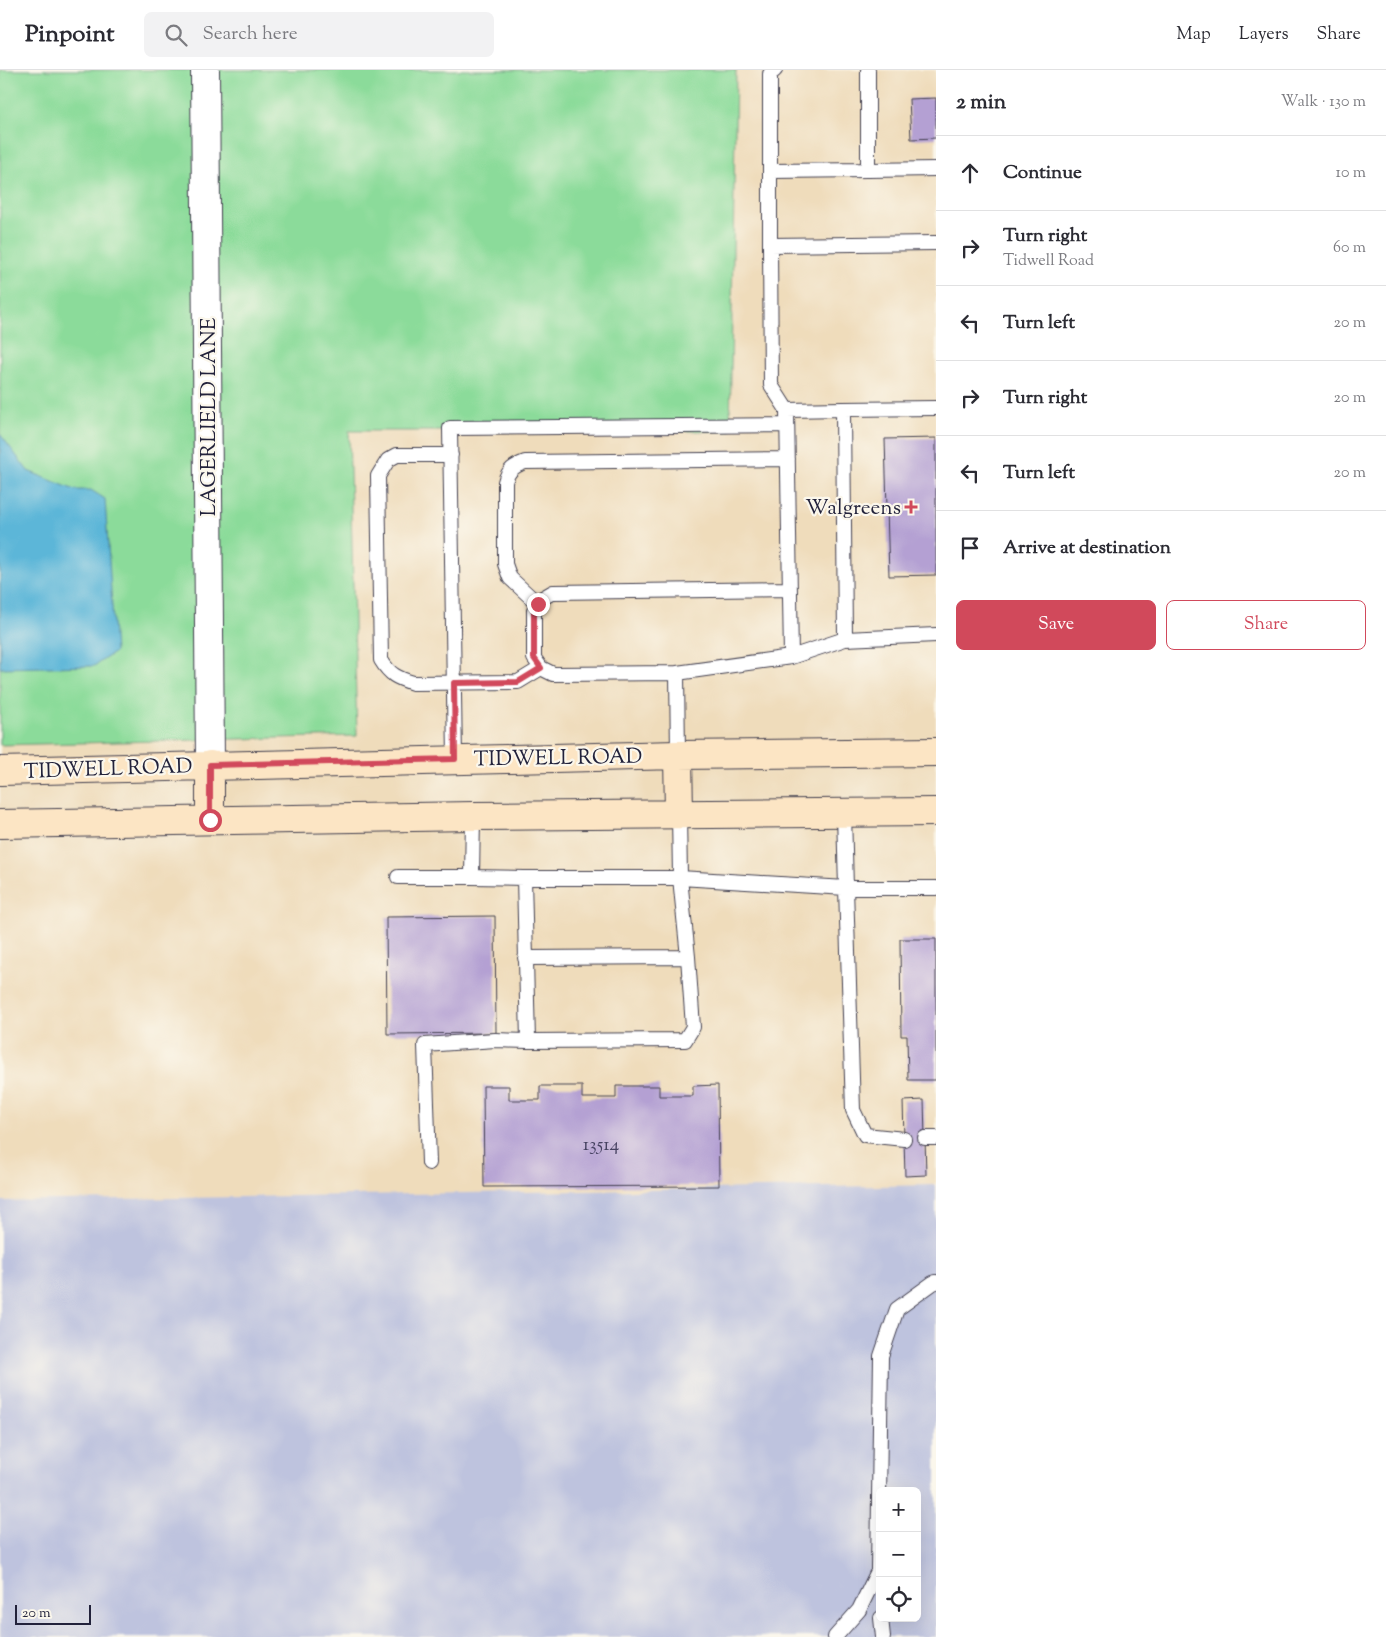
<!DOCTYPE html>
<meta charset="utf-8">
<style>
:root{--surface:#fff;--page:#f2f2f3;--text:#2b2b33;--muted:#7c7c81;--line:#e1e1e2;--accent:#d1495b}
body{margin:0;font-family:"Sorts Mill Goudy",serif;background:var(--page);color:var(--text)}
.controls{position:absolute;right:15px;bottom:15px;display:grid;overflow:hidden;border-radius:8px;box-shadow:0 5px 20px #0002}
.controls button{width:45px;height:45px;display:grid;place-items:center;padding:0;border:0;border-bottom:1px solid var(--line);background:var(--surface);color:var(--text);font:25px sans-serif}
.scale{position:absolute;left:15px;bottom:12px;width:76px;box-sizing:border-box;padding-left:5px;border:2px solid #22223b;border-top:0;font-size:14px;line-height:18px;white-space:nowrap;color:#22223b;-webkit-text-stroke:4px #fbf7ec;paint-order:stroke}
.stop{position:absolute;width:15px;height:15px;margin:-11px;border:4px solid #d1495b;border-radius:50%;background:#fff}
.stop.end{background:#d1495b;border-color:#fff;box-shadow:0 1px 5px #0008}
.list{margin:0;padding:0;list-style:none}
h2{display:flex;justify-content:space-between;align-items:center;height:65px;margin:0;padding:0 20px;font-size:21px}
h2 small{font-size:16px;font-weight:400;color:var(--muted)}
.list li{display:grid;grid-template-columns:32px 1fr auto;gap:15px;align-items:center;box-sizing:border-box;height:75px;padding:0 20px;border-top:1px solid var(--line)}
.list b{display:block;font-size:19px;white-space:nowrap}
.list p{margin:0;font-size:16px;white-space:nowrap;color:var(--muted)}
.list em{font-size:16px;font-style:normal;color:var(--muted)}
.actions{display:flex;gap:10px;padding:15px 20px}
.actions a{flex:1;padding:11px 0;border:1px solid var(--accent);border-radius:8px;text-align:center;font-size:18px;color:var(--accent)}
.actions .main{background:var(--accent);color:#fff}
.icon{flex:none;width:28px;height:28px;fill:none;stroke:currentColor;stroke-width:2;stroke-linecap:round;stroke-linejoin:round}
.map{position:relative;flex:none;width:936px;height:1567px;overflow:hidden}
header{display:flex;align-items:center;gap:30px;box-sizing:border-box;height:70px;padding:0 25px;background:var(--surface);border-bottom:1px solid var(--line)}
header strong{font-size:24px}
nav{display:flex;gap:28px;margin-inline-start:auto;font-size:18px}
.search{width:350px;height:45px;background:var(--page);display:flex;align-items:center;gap:12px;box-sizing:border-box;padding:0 18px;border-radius:8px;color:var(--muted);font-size:19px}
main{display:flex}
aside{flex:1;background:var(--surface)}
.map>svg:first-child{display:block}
.industrial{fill:#bec3de;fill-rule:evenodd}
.green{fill:#8bdb9a;stroke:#567e6a}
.water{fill:#5bb6d8;stroke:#3e6c8a}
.building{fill:#b4a0d3}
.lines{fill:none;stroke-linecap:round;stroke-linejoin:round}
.service-casing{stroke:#413e4e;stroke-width:16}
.minor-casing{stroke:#413e4e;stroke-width:30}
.secondary-casing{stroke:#413e4e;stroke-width:30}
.service{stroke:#fff;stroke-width:14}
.minor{stroke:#fff;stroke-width:28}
.secondary{stroke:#fce5c4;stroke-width:28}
.route{stroke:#d1495b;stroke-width:6}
.poi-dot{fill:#d1495b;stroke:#fbf7ec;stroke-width:2}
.labels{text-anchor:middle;stroke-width:4.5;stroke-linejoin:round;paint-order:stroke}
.number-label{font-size:19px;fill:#464261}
.street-label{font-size:21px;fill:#22223b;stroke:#fbf7ec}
.poi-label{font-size:21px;fill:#22223b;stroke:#fbf7ec;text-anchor:end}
</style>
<header>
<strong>Pinpoint</strong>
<div class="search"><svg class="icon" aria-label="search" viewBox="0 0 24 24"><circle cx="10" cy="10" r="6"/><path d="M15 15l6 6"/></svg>Search here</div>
<nav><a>Map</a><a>Layers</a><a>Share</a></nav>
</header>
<main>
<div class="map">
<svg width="936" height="1567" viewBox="0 0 936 1567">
<rect width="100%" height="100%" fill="#fbf7ec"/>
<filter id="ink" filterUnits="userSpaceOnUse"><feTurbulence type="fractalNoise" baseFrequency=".02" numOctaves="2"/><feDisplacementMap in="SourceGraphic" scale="10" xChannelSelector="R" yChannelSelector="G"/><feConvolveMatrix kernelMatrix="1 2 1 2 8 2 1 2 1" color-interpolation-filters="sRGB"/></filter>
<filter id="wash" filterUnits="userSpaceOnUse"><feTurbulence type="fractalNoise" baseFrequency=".0096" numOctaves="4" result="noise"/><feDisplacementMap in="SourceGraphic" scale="20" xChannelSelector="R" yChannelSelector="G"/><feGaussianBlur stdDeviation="1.12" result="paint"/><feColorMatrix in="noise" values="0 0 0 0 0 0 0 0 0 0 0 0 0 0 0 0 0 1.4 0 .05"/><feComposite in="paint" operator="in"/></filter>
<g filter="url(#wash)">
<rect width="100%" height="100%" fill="#efdcbb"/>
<path class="industrial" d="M 936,1115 L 936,1567 L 0,1567 L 0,1131 ZM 880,1421 L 917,1421 L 917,1548 L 880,1548 Z"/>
<path class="green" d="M 0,0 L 736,0 L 730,361 L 349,361 L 357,666 L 0,675 Z"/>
<path class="water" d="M 0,364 L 28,401 L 75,420 L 91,420 L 105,429 L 115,582 L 94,596 L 0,598 Z"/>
<g id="blocks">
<path class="building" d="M 936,28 L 936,68 L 911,69 L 909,29 Z
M 936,368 L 936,505 L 889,506 L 885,369 Z
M 495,846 L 496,963 L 387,964 L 386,847 Z
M 900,869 L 936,869 L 936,1010 L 908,1010 L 907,966 L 901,966 Z
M 718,1015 L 719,1116 L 484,1117 L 483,1016 L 509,1016 L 509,1030 L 540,1030 L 540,1016 L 582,1016 L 582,1028 L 616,1028 L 616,1016 L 659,1016 L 659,1026 L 693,1026 L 693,1016 Z
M 924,1030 L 926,1105 L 905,1106 L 903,1031 Z"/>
</g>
</g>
<g filter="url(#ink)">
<use href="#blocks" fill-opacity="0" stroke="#413e4e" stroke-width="1"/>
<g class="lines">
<defs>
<path id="service" d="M 868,0 L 868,100 L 936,99
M 770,101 L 868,100
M 770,175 L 770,4 L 775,0
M 843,339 L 936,338
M 787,340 L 843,339 L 845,569
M 451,385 L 397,385 L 388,390 L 378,406 L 381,590 C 390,605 397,608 413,613 L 518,612 L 541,598
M 538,534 L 510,508 L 505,494 L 505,412 C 508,400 514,396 525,392 L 788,389
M 791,587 L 845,569 L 936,565
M 677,603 L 553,604 L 541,598 L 534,588 L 534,540 L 541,529 L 553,522 L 790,519
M 678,685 L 677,603 L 791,587 L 787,340 L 771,315 L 770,175 L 936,173
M 455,689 L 450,358 L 787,355
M 844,743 L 846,818 L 936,818
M 398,807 L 472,807
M 524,808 L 680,808 L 846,818 L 853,1040 L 865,1065 L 904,1069
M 525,888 L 688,887
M 528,971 L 685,970 L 693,957 L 688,887 L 680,808 L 679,743
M 925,1068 L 936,1068
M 429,1093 L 425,975 L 495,970 L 528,971 L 524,808 L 472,807 L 473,746
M 881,1548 L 883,1567
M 835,1567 L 859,1540 L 878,1501 L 881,1286 L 897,1239 L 933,1213 L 936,1212"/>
<path id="minor" d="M 205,0 L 210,695"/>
<path id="secondary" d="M 678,685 L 679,743
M 0,701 L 678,685 L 936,682
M 210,750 L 210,695
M 0,754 L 473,746 L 936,742"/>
</defs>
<use href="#service" class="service-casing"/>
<use href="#minor" class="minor-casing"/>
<use href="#secondary" class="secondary-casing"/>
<use href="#service" class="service"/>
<use href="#minor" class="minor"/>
<use href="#secondary" class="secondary"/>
</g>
</g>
<g class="lines" filter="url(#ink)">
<path class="route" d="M 210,750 L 210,695 L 455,689 L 454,613 L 518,612 L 541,598 L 534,588 L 534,540 L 538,534"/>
</g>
<path class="poi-dot" d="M908.5 429.5h5v5h5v5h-5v5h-5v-5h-5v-5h5z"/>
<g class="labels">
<g class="number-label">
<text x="601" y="1080">13514</text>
</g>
<g class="street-label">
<text transform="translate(208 347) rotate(-90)" y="7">LAGERLIELD LANE</text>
<text transform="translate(558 687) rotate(-1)" y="7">TIDWELL ROAD</text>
<text transform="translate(108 698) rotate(-2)" y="7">TIDWELL ROAD</text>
</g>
<g class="poi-label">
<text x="901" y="444">Walgreens</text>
</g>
</g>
</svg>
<div class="controls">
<button>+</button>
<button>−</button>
<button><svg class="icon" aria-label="locate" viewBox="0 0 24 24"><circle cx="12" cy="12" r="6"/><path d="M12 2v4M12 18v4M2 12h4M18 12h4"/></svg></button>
</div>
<div class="scale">20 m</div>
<div class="stop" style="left:210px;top:750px"></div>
<div class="stop end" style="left:538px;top:534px"></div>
</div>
<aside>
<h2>2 min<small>Walk · 130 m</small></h2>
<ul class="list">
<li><svg class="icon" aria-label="ahead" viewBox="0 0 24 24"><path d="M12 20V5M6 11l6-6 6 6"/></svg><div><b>Continue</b></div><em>10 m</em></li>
<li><svg class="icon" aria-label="right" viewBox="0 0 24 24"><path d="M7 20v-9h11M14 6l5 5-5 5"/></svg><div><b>Turn right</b><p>Tidwell Road</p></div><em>60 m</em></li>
<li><svg class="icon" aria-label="left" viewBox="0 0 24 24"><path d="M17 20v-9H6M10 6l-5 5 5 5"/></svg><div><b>Turn left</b></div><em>20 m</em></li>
<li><svg class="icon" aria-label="right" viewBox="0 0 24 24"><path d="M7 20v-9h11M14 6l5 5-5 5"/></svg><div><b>Turn right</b></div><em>20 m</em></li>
<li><svg class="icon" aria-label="left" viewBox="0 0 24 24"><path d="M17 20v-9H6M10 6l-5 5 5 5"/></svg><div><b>Turn left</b></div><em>20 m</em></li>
<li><svg class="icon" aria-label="arrive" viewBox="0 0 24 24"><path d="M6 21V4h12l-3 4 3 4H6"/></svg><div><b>Arrive at destination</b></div></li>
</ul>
<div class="actions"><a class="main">Save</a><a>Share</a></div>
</aside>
</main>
